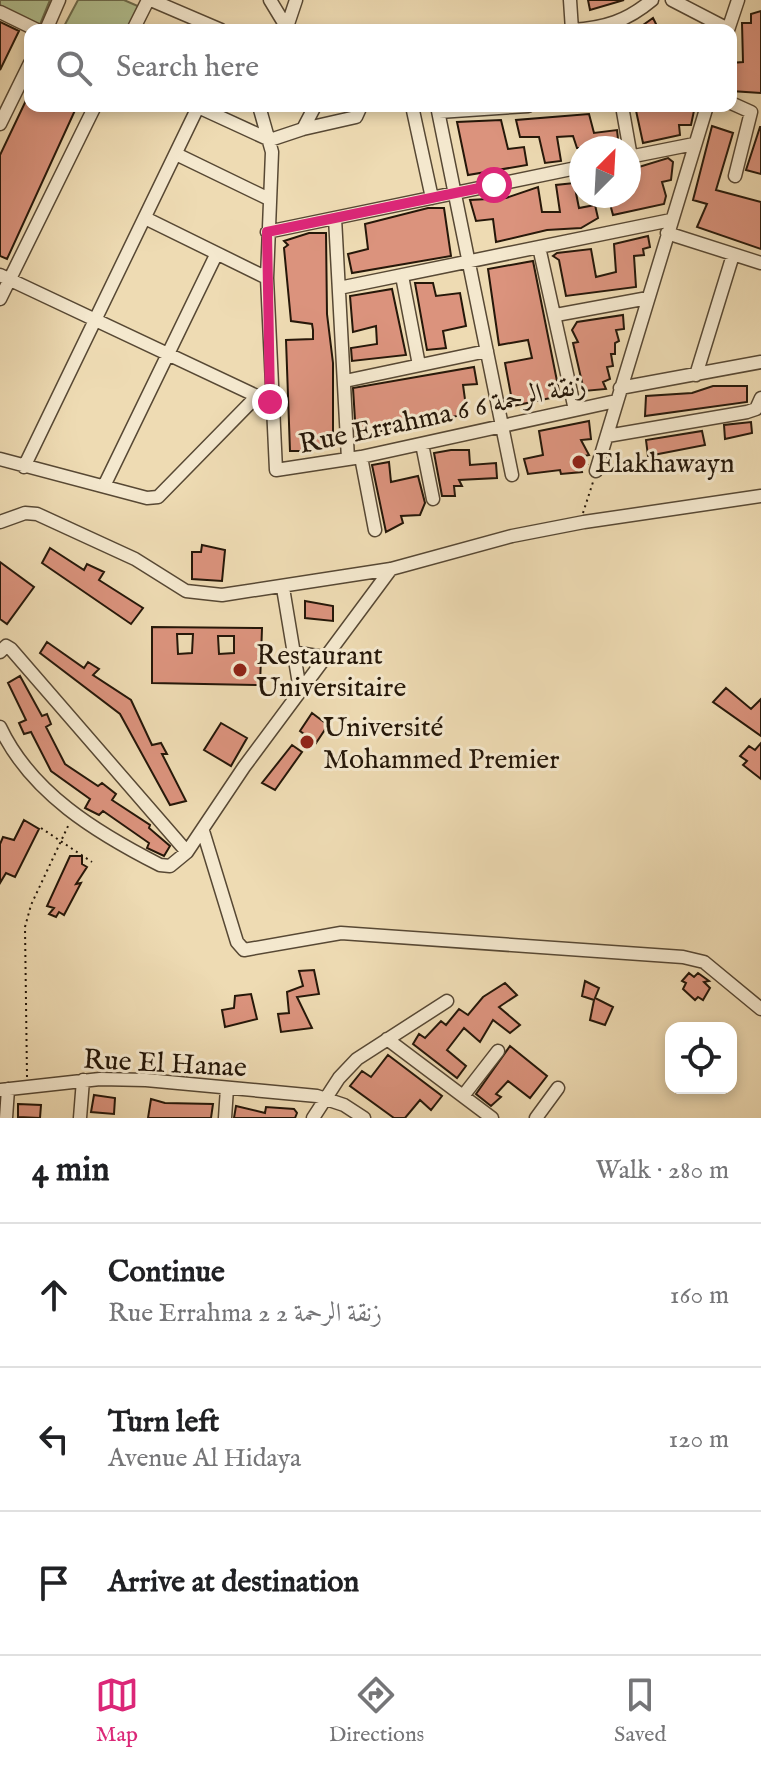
<!DOCTYPE html>
<meta charset="utf-8">
<style>
:root{--surface:#fff;--page:#f2f2f2;--text:#202124;--muted:#757577;--line:#e0e0e0;--accent:#db2777}
body{margin:0;font-family:"IM FELL English",Amiri,serif;background:var(--page);color:var(--text)}
.controls{position:absolute;right:24px;bottom:24px;display:grid;overflow:hidden;border-radius:16px;box-shadow:0 4px 12px #0003}
.controls button{width:72px;height:72px;display:grid;place-items:center;padding:0;border:0;border-bottom:2px solid var(--line);background:var(--surface);color:var(--text);font:40px sans-serif}
.compass{position:absolute;left:569px;top:136px;width:72px;height:72px;border-radius:50%;background:var(--surface);box-shadow:0 4px 12px #0003;rotate:24deg}
.stop{position:absolute;width:24px;height:24px;margin:-18px;border:6px solid #db2777;border-radius:50%;background:#fff}
.stop.end{background:#db2777;border-color:#fff;box-shadow:0 2px 8px #0008}
.list{margin:0;padding:0;list-style:none}
h2{display:flex;justify-content:space-between;align-items:center;height:104px;margin:0;padding:0 32px;font-size:34px}
h2 small{font-size:26px;font-weight:400;color:var(--muted)}
.list li{display:grid;grid-template-columns:52px 1fr auto;gap:24px;align-items:center;box-sizing:border-box;height:144px;padding:0 32px;border-top:2px solid var(--line)}
.list b{display:block;font-size:30px;white-space:nowrap}
.list p{margin:0;font-size:26px;white-space:nowrap;color:var(--muted)}
.list em{font-size:26px;font-style:normal;color:var(--muted)}
.icon{flex:none;width:44px;height:44px;fill:none;stroke:currentColor;stroke-width:2;stroke-linecap:round;stroke-linejoin:round}
.map{position:relative;flex:none;width:761px;height:1118px;overflow:hidden}
.search{position:absolute;background:var(--surface);box-shadow:0 4px 12px #0003;left:24px;right:24px;top:24px;height:88px;display:flex;align-items:center;gap:20px;box-sizing:border-box;padding:0 28px;border-radius:16px;color:var(--muted);font-size:30px}
.sheet{height:536px;background:var(--surface)}
nav{display:flex;justify-content:space-around;align-items:center;box-sizing:border-box;height:112px;border-top:2px solid var(--line);background:var(--surface);font-size:22px;color:var(--muted)}
nav a{display:grid;justify-items:center;gap:4px}
nav .on{color:var(--accent)}
.map>svg:first-child{display:block}
.green{fill:#b2c191;stroke:#6c6c4d;stroke-width:2}
.building{fill:#db937d;stroke:#251709;stroke-width:2;fill-rule:evenodd}
.lines{fill:none;stroke-linecap:round;stroke-linejoin:round}
.minor-casing{stroke:#574834;stroke-width:15}
.path{stroke:#251709;stroke-width:2;stroke-dasharray:2 4;stroke-linecap:butt}
.minor{stroke:#f4e8ce;stroke-width:12}
.route{stroke:#db2777;stroke-width:10}
.poi-dot{fill:#8f2418;stroke:#f4e8ce;stroke-width:3}
.labels{text-anchor:middle;stroke-width:6;stroke-linejoin:round;paint-order:stroke}
.street-label{font-size:28px;fill:#251709;stroke:#f4e8ce}
.poi-label{font-size:28px;fill:#251709;stroke:#f4e8ce;text-anchor:start}
</style>
<div class="map">
<svg width="761" height="1118" viewBox="0 0 761 1118">
<rect width="100%" height="100%" fill="#eedbb3"/>
<filter id="stains"><feTurbulence type="fractalNoise" baseFrequency=".0025" numOctaves="4"/><feColorMatrix values="0 0 0 0 .2 0 0 0 0 .09 0 0 0 0 .02 0 0 0 .5 -.17"/></filter>
<radialGradient id="worn" r=".72"><stop offset=".6" stop-color="#630" stop-opacity="0"/><stop offset="1" stop-color="#630" stop-opacity=".3"/></radialGradient>
<path class="green" d="M 0,0 L 50,0 L 39,27 L 0,7 Z
M 78,0 L 124,0 L 140,7 L 129,30 L 62,30 Z"/>
<path class="building" d="M 588,0 L 624,0 L 590,10 Z
M 761,11 L 761,93 L 731,91 L 731,63 L 743,62 L 742,23 L 751,23 L 751,14 Z
M 653,18 L 659,30 L 636,30 Z
M 0,22 L 19,31 L 0,70 Z
M 30,92 L 30,106 L 77,106 L 7,259 L 0,256 L 0,155 Z
M 635,106 L 695,106 L 691,125 L 679,125 L 680,135 L 643,143 Z
M 589,114 L 594,133 L 617,130 L 619,148 L 577,148 L 573,136 L 557,137 L 561,161 L 545,163 L 539,137 L 520,137 L 516,120 Z
M 501,120 L 508,149 L 524,147 L 527,165 L 468,175 L 457,122 Z
M 712,126 L 733,133 L 716,190 L 761,202 L 761,249 L 697,227 L 707,204 L 693,200 Z
M 760,127 L 761,127 L 761,174 L 746,170 Z
M 668,158 L 673,162 L 671,180 L 662,182 L 666,196 L 664,204 L 613,215 L 609,200 L 629,196 L 629,170 Z
M 574,183 L 579,208 L 595,205 L 598,218 L 581,228 L 547,230 L 496,242 L 493,219 L 476,221 L 470,200 L 506,198 L 538,187 L 542,212 L 560,212 L 556,185 Z
M 428,208 L 444,208 L 451,256 L 352,273 L 348,254 L 368,249 L 365,224 Z
M 309,233 L 326,233 L 327,314 L 333,363 L 333,447 L 310,446 L 310,451 L 290,451 L 286,340 L 313,339 L 313,330 L 312,324 L 291,321 L 284,248 L 288,245 L 284,241 Z
M 648,236 L 650,247 L 643,249 L 644,255 L 634,256 L 636,287 L 566,296 L 559,260 L 553,256 L 557,253 L 591,249 L 596,277 L 616,272 L 614,244 Z
M 533,261 L 560,396 L 513,406 L 505,363 L 532,358 L 528,340 L 499,345 L 488,269 Z
M 415,283 L 433,283 L 436,296 L 460,293 L 466,326 L 443,331 L 446,348 L 427,350 Z
M 392,289 L 406,355 L 352,361 L 351,348 L 377,344 L 376,326 L 353,332 L 350,296 Z
M 623,315 L 624,329 L 616,330 L 619,341 L 615,343 L 615,354 L 611,354 L 613,366 L 607,367 L 610,379 L 603,382 L 606,389 L 584,391 L 573,343 L 578,342 L 572,330 L 577,322 Z
M 474,367 L 477,384 L 463,385 L 467,414 L 356,436 L 353,388 Z
M 713,386 L 747,386 L 747,402 L 645,416 L 646,396 L 692,393 Z
M 589,421 L 591,439 L 581,440 L 589,455 L 584,456 L 587,464 L 580,464 L 582,472 L 561,474 L 560,470 L 528,474 L 524,459 L 543,455 L 539,431 Z
M 751,422 L 752,433 L 725,439 L 724,425 Z
M 702,431 L 705,445 L 648,456 L 646,440 Z
M 451,450 L 469,450 L 470,465 L 496,463 L 497,478 L 459,480 L 462,486 L 454,486 L 455,496 L 442,496 L 434,453 Z
M 389,462 L 391,482 L 418,476 L 425,503 L 420,515 L 401,516 L 403,523 L 386,532 L 372,465 Z
M 202,545 L 225,550 L 222,581 L 192,579 L 192,552 L 201,552 Z
M 50,548 L 84,570 L 87,564 L 104,572 L 99,580 L 143,608 L 131,624 L 42,563 Z
M 0,562 L 34,587 L 7,624 L 0,619 Z
M 305,601 L 333,606 L 333,621 L 305,618 Z
M 152,627 L 262,628 L 260,685 L 152,683 ZM 177,634 L 193,634 L 192,653 L 178,654 ZM 218,636 L 234,636 L 234,653 L 219,654 Z
M 47,642 L 84,668 L 88,662 L 99,669 L 93,675 L 131,700 L 152,745 L 161,743 L 167,754 L 162,754 L 186,801 L 170,805 L 120,714 L 40,653 Z
M 20,676 L 42,716 L 47,714 L 51,724 L 46,727 L 65,764 L 98,786 L 102,783 L 116,794 L 112,800 L 150,825 L 149,828 L 170,846 L 164,856 L 147,848 L 149,843 L 103,811 L 99,815 L 85,808 L 90,799 L 51,771 L 31,732 L 24,734 L 19,723 L 26,720 L 8,683 Z
M 726,688 L 751,709 L 761,699 L 761,736 L 713,702 Z
M 312,713 L 328,725 L 316,743 L 300,731 Z
M 221,723 L 247,738 L 231,766 L 204,750 Z
M 761,743 L 761,779 L 743,765 L 747,761 L 740,756 L 749,746 L 755,750 Z
M 292,745 L 302,752 L 275,790 L 262,783 Z
M 24,820 L 39,829 L 15,877 L 6,873 L 0,883 L 0,844 L 3,837 L 14,840 Z
M 70,856 L 82,856 L 82,864 L 87,867 L 76,884 L 81,883 L 64,915 L 59,912 L 56,917 L 49,914 L 54,908 L 47,906 Z
M 314,970 L 319,994 L 297,997 L 312,1028 L 281,1032 L 278,1014 L 289,1013 L 287,992 L 303,986 L 299,971 Z
M 689,973 L 694,977 L 698,973 L 709,981 L 704,982 L 710,988 L 703,1000 L 698,997 L 695,1000 L 683,989 L 686,983 L 682,981 Z
M 585,981 L 599,988 L 595,998 L 613,1007 L 605,1025 L 590,1020 L 594,1000 L 582,996 Z
M 505,983 L 517,995 L 499,1007 L 520,1025 L 510,1033 L 493,1020 L 480,1042 L 464,1028 L 447,1050 L 466,1066 L 457,1078 L 413,1044 L 419,1034 L 425,1038 L 441,1021 L 446,1025 L 459,1009 L 468,1015 L 483,997 Z
M 251,994 L 257,1019 L 225,1027 L 222,1010 L 234,1008 L 235,996 Z
M 510,1046 L 547,1076 L 530,1098 L 508,1081 L 496,1094 L 501,1097 L 491,1106 L 476,1094 Z
M 388,1055 L 442,1096 L 431,1110 L 420,1100 L 405,1118 L 394,1118 L 350,1086 L 362,1071 L 371,1077 Z
M 94,1095 L 115,1098 L 114,1114 L 91,1112 Z
M 151,1099 L 165,1103 L 213,1104 L 211,1118 L 148,1118 Z
M 18,1104 L 41,1105 L 40,1118 L 18,1117 Z
M 236,1106 L 265,1113 L 266,1107 L 294,1109 L 297,1113 L 295,1118 L 234,1118 Z"/>
<g class="lines">
<defs>
<path id="minor" d="M 151,0 L 221,30
M 270,0 L 287,28
M 570,0 L 572,30
M 672,0 L 728,29
M 0,12 L 37,30
M 46,30 L 59,0
M 133,30 L 148,0
M 286,30 L 296,0
M 572,30 C 605,28 627,21 652,0
M 728,30 L 738,0
M 731,103 L 751,112 L 735,176
M 196,106 L 270,140 L 303,129 L 356,117 L 361,106
M 259,106 L 272,152 L 267,278 L 276,470 L 361,457 L 616,401
M 412,106 L 432,198
M 437,106 L 512,475
M 622,106 L 631,157
M 439,112 L 528,106
M 0,124 L 30,63
M 303,129 L 315,106
M 176,154 L 269,199
M 629,157 L 694,144
M 145,218 L 267,278
M 335,218 L 348,459
M 267,232 L 581,167
M 667,233 L 761,263
M 539,247 L 575,410
M 0,275 L 261,398
M 402,276 L 419,365
M 339,288 L 671,220
M 0,299 L 95,106
M 556,315 L 648,298
M 696,375 L 733,255
M 345,381 L 487,351
M 620,388 L 761,362
M 607,436 L 747,412 L 756,409 L 761,398
M 422,444 L 433,499
M 361,457 L 375,530
M 0,459 L 147,498 L 158,497 L 257,396
M 24,467 L 198,107
M 596,471 L 707,106
M 104,486 L 216,255
M 0,522 L 25,513 L 37,514 L 135,559 L 186,591 L 222,595 L 391,569 L 512,536 L 584,522 L 761,496
M 283,588 L 300,690
M 0,652 L 6,646 L 11,649 L 187,852 L 244,767 L 391,569
M 293,652 L 323,657
M 0,727 C 31,793 97,833 160,865 L 170,866 L 187,852
M 203,831 L 237,942 L 244,950 L 341,933 L 683,957 L 704,962 L 761,1009
M 387,1039 L 492,1118
M 0,1090 L 100,1079 L 146,1080 L 317,1096 L 344,1105 L 364,1118
M 463,1096 L 498,1051
M 6,1118 L 8,1089
M 80,1118 L 83,1080
M 225,1118 L 227,1088
M 313,1118 L 339,1078 L 357,1059 L 447,1001
M 536,1118 L 558,1088"/>
</defs>
<use href="#minor" class="minor-casing"/>
<path class="path" d="M 583,513 L 593,482
M 41,828 L 92,862
M 27,1077 L 25,927 L 31,905 L 69,824"/>
<use href="#minor" class="minor"/>
</g>
<g class="lines">
<path class="route" d="M 270,402 L 267,232 L 494,185"/>
</g>
<g class="poi-dot">
<circle cx="579" cy="462" r="8"/>
<circle cx="240" cy="670" r="8"/>
<circle cx="307" cy="742" r="8"/>
</g>
<g class="labels">
<g class="street-label">
<text transform="translate(442 413) rotate(-12)" y="10">Rue Errahma 6 6 زنقة الرحمة</text>
<text transform="translate(165 1062) rotate(3)" y="10">Rue El Hanae</text>
</g>
<g class="poi-label">
<text x="595" y="472">Elakhawayn</text>
<text x="256" y="664">Restaurant<tspan x="256" dy="32">Universitaire</tspan></text>
<text x="323" y="736">Université<tspan x="323" dy="32">Mohammed Premier</tspan></text>
</g>
</g>
<rect width="100%" height="100%" filter="url(#stains)"/>
<rect width="100%" height="100%" fill="url(#worn)"/>
</svg>
<div class="controls">
<button><svg class="icon" aria-label="locate" viewBox="0 0 24 24"><circle cx="12" cy="12" r="6"/><path d="M12 2v4M12 18v4M2 12h4M18 12h4"/></svg></button>
</div>
<svg class="compass" viewBox="-18 -18 36 36"><path d="M0-13l5 13h-10z" fill="#e53935"/><path d="M0 13l5-13h-10z" fill="#757577"/></svg>
<div class="stop" style="left:494px;top:185px"></div>
<div class="stop end" style="left:270px;top:402px"></div>
<div class="search"><svg class="icon" aria-label="search" viewBox="0 0 24 24"><circle cx="10" cy="10" r="6"/><path d="M15 15l6 6"/></svg>Search here</div>
</div>
<section class="sheet">
<h2>4 min<small>Walk · 280 m</small></h2>
<ul class="list">
<li><svg class="icon" aria-label="ahead" viewBox="0 0 24 24"><path d="M12 20V5M6 11l6-6 6 6"/></svg><div><b>Continue</b><p>Rue Errahma 2 2 زنقة الرحمة</p></div><em>160 m</em></li>
<li><svg class="icon" aria-label="left" viewBox="0 0 24 24"><path d="M17 20v-9H6M10 6l-5 5 5 5"/></svg><div><b>Turn left</b><p>Avenue Al Hidaya</p></div><em>120 m</em></li>
<li><svg class="icon" aria-label="arrive" viewBox="0 0 24 24"><path d="M6 21V4h12l-3 4 3 4H6"/></svg><div><b>Arrive at destination</b></div></li>
</ul>
</section>
<nav>
<a class="on"><svg class="icon" aria-label="map" viewBox="0 0 24 24"><path d="M3 6l6-2 6 2 6-2v14l-6 2-6-2-6 2zM9 4v14M15 6v14"/></svg>Map</a>
<a><svg class="icon" aria-label="directions" viewBox="0 0 24 24"><path d="M12 3l9 9-9 9-9-9zM9 14v-3h6M13 9l2 2-2 2"/></svg>Directions</a>
<a><svg class="icon" aria-label="saved" viewBox="0 0 24 24"><path d="M7 4h10v16l-5-4-5 4z"/></svg>Saved</a>
</nav>
